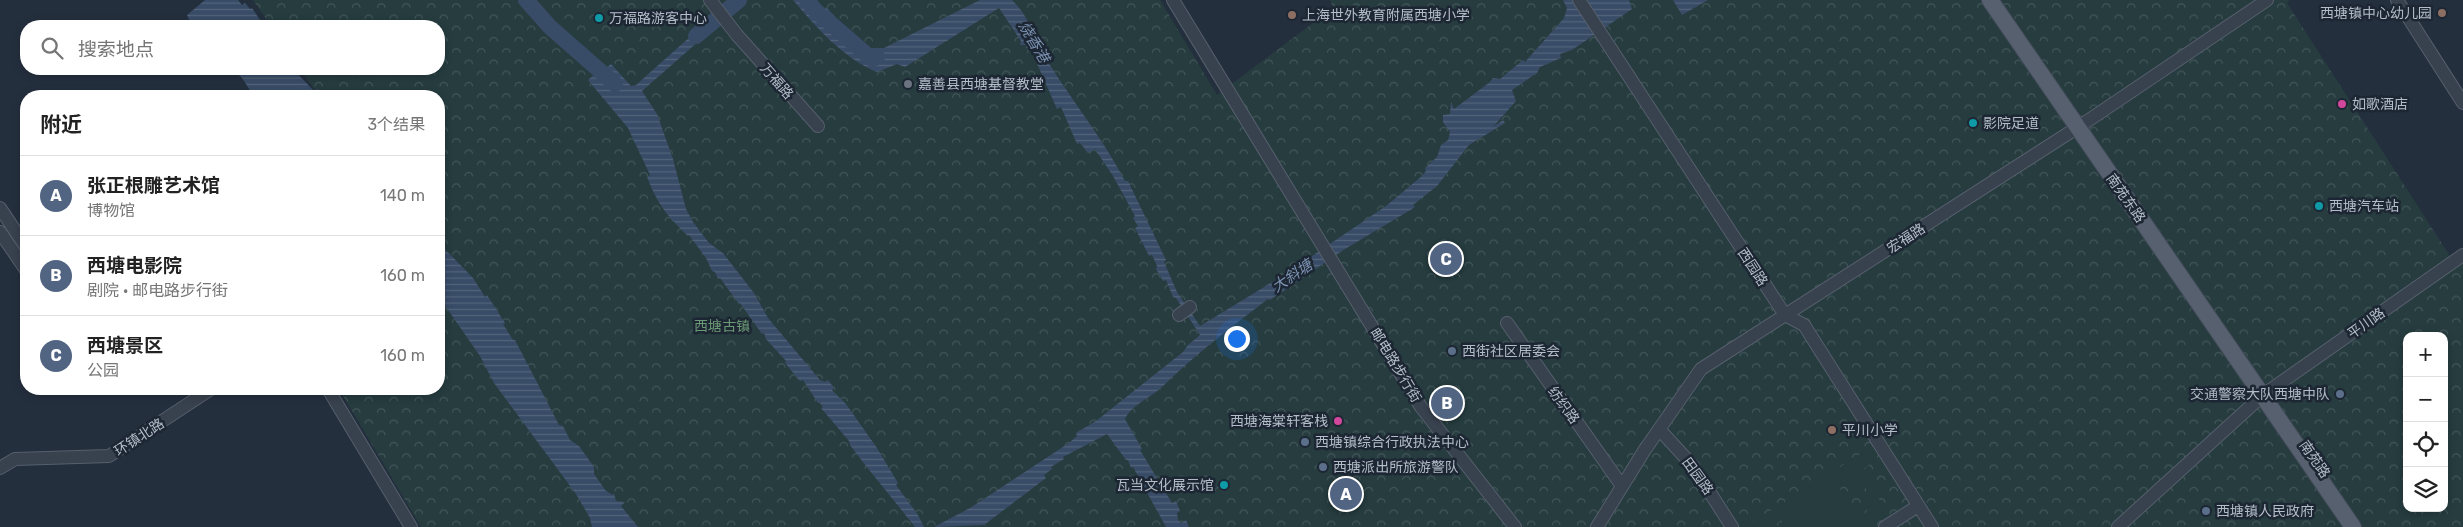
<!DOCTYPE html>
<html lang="zh">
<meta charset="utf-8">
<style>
:root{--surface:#fff;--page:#f6f6f6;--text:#222;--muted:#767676;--line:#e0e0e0;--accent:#516482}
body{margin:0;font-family:Rubik,"Noto Sans SC",sans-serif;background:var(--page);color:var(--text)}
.controls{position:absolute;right:15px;bottom:15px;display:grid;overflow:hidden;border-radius:10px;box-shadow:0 2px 8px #0003}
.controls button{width:45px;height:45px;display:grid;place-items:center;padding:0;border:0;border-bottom:1px solid var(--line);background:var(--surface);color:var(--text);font:25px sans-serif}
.you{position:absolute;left:1236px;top:338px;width:18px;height:18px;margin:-12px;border:4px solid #fff;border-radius:50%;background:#1a73e8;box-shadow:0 0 0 8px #1a73e833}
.badge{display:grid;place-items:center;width:32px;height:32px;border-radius:50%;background:var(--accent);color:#fff;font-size:16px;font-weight:700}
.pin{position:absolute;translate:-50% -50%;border:2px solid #fff;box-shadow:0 1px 5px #0006}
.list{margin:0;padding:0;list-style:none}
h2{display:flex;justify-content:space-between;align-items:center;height:65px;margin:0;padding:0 20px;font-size:21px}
h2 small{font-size:16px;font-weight:400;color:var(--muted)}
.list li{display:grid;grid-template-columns:32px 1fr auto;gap:15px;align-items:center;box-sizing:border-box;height:80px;padding:0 20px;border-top:1px solid var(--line)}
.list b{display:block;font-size:19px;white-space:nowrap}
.list p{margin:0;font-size:16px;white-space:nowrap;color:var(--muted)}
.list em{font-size:16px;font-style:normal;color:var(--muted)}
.icon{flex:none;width:28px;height:28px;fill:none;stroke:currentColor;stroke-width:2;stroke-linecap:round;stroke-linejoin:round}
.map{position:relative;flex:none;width:2463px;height:527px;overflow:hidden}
.search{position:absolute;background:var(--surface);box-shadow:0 2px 8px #0003;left:20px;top:20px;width:425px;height:55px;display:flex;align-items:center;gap:12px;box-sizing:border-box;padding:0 18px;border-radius:20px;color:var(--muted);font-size:19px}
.panel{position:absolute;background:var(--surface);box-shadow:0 2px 8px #0003;left:20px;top:90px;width:425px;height:305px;border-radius:20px}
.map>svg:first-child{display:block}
.park{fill:url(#park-crowns);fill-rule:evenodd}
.garden{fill:#263c3f;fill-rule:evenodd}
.water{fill:url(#water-rules)}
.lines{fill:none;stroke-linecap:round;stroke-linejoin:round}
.river{stroke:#394c67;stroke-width:16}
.minor-casing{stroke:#565f6c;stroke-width:14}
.major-casing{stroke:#414a57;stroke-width:18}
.minor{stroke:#38414e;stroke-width:12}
.major{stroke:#56606e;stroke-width:16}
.education-dot{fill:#8d6e63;stroke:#1d2633;stroke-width:2}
.culture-dot{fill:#0f9aa8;stroke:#1d2633;stroke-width:2}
.worship-dot{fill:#6b7280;stroke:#1d2633;stroke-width:2}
.hotel-dot{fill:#d1479c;stroke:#1d2633;stroke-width:2}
.service-dot{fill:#5c6f8a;stroke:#1d2633;stroke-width:2}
.labels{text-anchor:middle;stroke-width:5;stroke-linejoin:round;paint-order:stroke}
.poi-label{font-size:14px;fill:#b4bcc9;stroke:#1d2633;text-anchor:start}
.street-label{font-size:14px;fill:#b4bcc9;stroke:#1d2633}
.park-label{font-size:14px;fill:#6b9a76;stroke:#1d2633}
.water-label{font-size:15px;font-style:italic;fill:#7c92b1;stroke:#1d2633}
</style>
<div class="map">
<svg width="2463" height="527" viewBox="0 0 2463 527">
<defs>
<pattern id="park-crowns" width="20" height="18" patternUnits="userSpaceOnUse" patternTransform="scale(1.25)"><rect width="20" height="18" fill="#263c3f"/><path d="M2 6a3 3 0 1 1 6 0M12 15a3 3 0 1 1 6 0" fill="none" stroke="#435659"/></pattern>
<pattern id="water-rules" width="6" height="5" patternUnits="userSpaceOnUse" patternTransform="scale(1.25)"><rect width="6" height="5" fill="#394c67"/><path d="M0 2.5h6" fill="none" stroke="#53647b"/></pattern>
</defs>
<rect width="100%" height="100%" fill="#242f3e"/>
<path class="park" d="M 253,0 L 1160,0 L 1217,95 L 1333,8 L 1330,0 L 2290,0 L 2287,3 L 2457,267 L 2463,264 L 2463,527 L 421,527 L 339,389 L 439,389 L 439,96 L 319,96 L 300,69 L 439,69 L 439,26 L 271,26 ZM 2407,336 L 2444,336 L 2444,508 L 2407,508 Z"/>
<path class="garden" d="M 1867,450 L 1874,461 L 1859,472 C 1884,482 1886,512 1864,527 L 1785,527 L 1781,520 L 1773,527 L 1745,527 ZM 1851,480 C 1872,483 1877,507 1859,519 L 1837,484 Z"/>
<path class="water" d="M 205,0 L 238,0 L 242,5 L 245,3 L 250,9 L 252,8 L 264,26 L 192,26 L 187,15 Z
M 793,0 L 812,0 L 822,11 L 826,7 L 840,22 L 834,29 L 852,46 L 858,48 L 884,48 L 980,0 L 1012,0 C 1029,16 1036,41 1048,62 C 1073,102 1103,139 1125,181 L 1128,181 L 1166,260 L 1164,262 L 1177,292 L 1200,326 L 1287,273 L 1386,206 L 1422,176 L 1426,171 L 1425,168 L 1437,157 L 1441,145 L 1448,140 L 1450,132 L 1443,122 L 1443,115 L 1450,114 L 1451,102 L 1454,109 L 1490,82 L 1493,78 L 1500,79 L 1523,60 L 1525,62 L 1564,18 L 1567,8 L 1563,0 L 1629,0 L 1632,9 L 1572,50 L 1560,54 L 1561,58 L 1540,67 L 1537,73 L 1512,90 L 1516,101 L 1493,127 L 1503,120 L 1505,123 L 1469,145 L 1437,186 L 1413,205 L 1415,207 L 1412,209 L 1345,249 L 1270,300 L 1268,299 C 1231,327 1196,354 1163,386 C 1151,398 1132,404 1125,419 L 1142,449 L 1140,450 L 1172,503 L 1176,501 L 1180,511 L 1177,513 L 1178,520 L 1181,523 L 1186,520 L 1189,527 L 1166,527 L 1133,467 L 1131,468 L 1128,460 L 1126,460 L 1107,434 L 1063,457 L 1064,459 L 1051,467 L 1052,469 L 1044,475 L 1046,478 L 984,525 L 934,527 L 970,508 L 1069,443 L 1077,436 L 1076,433 L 1096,421 L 1183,352 L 1188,345 L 1200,335 L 1176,298 L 1173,297 L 1166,280 L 1163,281 L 1156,269 L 1157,266 L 1152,255 L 1149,256 L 1135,228 L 1138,226 L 1133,218 L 1135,216 L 1113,176 L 1095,149 L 1088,153 L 1080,143 L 1077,144 L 1061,107 L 1057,109 L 1031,50 L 1026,48 L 1027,45 L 1020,45 L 1021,41 L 999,8 L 905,67 L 897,64 L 877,72 C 843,58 816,27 793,0 Z
M 1673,0 L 1708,0 L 1682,15 Z
M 710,19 L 716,26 L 642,91 L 657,114 L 673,159 L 686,209 L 693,222 L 709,243 L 723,253 L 754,293 L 768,318 L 820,380 L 825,382 L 828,380 L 834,388 L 832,390 L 846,404 L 877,448 L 898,483 L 896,485 L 918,515 L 924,527 L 915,527 C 893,499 870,472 850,445 L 849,441 L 821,408 L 823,407 L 819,402 L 818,403 L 803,380 L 800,381 L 785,363 L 786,361 L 766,339 L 764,333 L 762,334 L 740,303 L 739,304 L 720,278 L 718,279 L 715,272 L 712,271 L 706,258 L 689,235 L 688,236 C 666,214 659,207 647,177 L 650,175 L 628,128 L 588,80 L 603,67 L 606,68 L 611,64 L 631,86 L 636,85 Z
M 229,69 L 293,69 L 314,91 L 318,89 L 320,94 L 318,96 L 255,96 C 246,88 243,71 228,71 Z
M 439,243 L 473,278 L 485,297 L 487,295 L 505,323 L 503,324 L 513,340 L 515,340 L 559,425 L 563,426 L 570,440 L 579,446 L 594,467 L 594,474 L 606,491 L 613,495 L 614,493 L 616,501 L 625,502 L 621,506 L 638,527 L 592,527 L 590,518 L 576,494 L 494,383 L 480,356 L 439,297 Z"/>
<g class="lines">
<path class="river" d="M 526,0 L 550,27 L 615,84
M 807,0 L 815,10 L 872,59 L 877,57
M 696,36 L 739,0"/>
<defs>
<path id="minor" d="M 710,0 L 737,35 L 818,126
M 1173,0 L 1421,407 L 1515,527
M 1579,0 L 1785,315 L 1804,325 L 1932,527
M 2397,0 L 2463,103
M 0,208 L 26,247
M 0,232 L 26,270
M 1179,315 L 1190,307
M 1507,323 L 1622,486
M 328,389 L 411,527
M 1659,429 L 1693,466 L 1732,527
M 0,468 L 15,459 L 109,456 L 211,389
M 1597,527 L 1644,451 L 1701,369 L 2086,122 L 2267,0
M 1885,527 L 1918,506
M 2118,527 L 2263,395 L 2463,255"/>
<path id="major" d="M 1990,0 L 2353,527"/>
</defs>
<use href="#minor" class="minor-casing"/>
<use href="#major" class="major-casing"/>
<use href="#minor" class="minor"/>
<use href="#major" class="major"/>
</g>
<g class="education-dot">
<circle cx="2442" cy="13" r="5"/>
<circle cx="1292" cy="15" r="5"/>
<circle cx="1832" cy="430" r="5"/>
</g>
<g class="culture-dot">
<circle cx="599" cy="18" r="5"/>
<circle cx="1973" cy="123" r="5"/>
<circle cx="2319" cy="206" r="5"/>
<circle cx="1224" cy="485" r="5"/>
</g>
<circle class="worship-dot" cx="908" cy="84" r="5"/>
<g class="hotel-dot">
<circle cx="2342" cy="104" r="5"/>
<circle cx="1338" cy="421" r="5"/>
</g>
<g class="service-dot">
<circle cx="1452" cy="351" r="5"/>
<circle cx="2340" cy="394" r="5"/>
<circle cx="1305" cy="442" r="5"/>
<circle cx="1323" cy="467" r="5"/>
<circle cx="2206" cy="511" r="5"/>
</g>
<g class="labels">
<g class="poi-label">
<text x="2432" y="18" text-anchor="end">西塘镇中心幼儿园</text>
<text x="1302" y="20">上海世外教育附属西塘小学</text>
<text x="609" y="23">万福路游客中心</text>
<text x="918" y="89">嘉善县西塘基督教堂</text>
<text x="2352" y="109">如歌酒店</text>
<text x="1983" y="128">影院足道</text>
<text x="2329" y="211">西塘汽车站</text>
<text x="1462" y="356">西街社区居委会</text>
<text x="2330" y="399" text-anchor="end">交通警察大队西塘中队</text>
<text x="1328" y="426" text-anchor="end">西塘海棠轩客栈</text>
<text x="1842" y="435">平川小学</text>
<text x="1315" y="447">西塘镇综合行政执法中心</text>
<text x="1333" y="472">西塘派出所旅游警队</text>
<text x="1214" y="490" text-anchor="end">瓦当文化展示馆</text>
<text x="2216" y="516">西塘镇人民政府</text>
</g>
<g class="street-label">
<text transform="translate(777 81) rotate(49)" y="5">万福路</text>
<text transform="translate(2126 198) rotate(55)" y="5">南苑东路</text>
<text transform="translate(1906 238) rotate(-33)" y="5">宏福路</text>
<text transform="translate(1753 267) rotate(57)" y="5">西园路</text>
<text transform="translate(2366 323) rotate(-35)" y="5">平川路</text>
<text transform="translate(1396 365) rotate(59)" y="5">邮电路步行街</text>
<text transform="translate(1564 405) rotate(54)" y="5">纺织路</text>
<text transform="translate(139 437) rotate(-33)" y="5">环镇北路</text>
<text transform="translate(2315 459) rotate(56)" y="5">南苑路</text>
<text transform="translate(1698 476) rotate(54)" y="5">田园路</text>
</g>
<g class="park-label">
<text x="722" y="331">西塘古镇</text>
</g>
<g class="water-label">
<text transform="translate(1034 42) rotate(59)" y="5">烧香港</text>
<text transform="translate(1292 276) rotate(-34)" y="5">大斜塘</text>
</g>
</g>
</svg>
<div class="controls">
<button>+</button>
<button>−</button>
<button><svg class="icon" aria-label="locate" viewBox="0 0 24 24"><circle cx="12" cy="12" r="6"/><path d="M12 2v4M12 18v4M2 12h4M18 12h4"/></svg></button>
<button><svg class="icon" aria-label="layers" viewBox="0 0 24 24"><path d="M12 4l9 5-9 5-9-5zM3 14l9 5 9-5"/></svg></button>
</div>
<div class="you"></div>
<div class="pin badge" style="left:1346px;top:494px">A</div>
<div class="pin badge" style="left:1447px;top:403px">B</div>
<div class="pin badge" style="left:1446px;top:259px">C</div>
<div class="search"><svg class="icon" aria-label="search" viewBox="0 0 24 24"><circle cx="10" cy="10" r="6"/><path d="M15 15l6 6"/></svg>搜索地点</div>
<section class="panel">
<h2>附近<small>3个结果</small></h2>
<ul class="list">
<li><span class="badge">A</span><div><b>张正根雕艺术馆</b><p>博物馆</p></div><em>140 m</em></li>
<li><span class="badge">B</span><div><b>西塘电影院</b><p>剧院 · 邮电路步行街</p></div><em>160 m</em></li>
<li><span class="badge">C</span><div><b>西塘景区</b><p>公园</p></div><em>160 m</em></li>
</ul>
</section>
</div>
